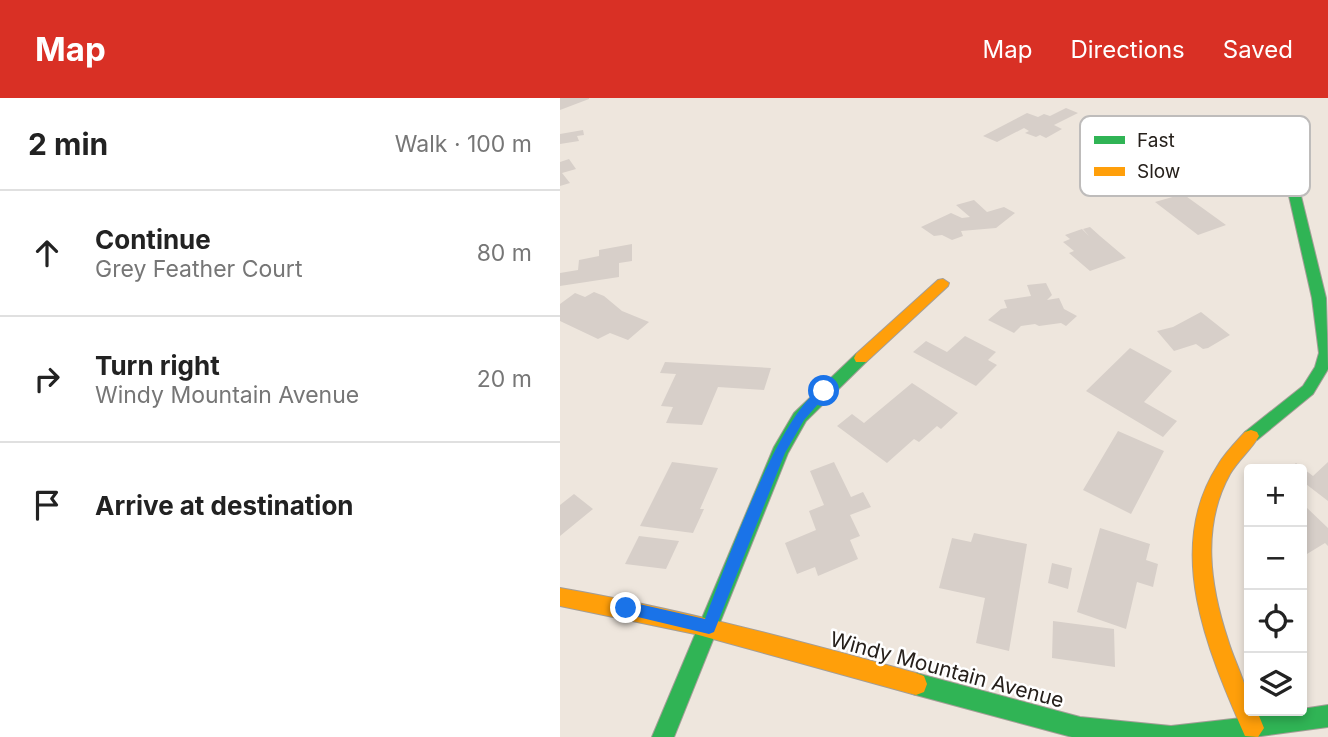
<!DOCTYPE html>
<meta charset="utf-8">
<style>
:root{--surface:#fff;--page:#f6f6f6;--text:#222;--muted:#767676;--line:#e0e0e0;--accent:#d93025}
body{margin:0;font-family:Inter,sans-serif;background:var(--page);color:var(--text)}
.controls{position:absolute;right:21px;bottom:21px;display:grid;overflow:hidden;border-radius:7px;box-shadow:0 4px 10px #0003}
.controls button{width:63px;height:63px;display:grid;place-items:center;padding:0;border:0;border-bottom:2px solid var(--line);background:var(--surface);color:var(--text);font:35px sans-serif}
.stop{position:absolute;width:21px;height:21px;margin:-16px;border:5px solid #1a73e8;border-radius:50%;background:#fff}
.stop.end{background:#1a73e8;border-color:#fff;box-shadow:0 2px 7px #0008}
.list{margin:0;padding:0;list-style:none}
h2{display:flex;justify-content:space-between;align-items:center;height:91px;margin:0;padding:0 28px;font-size:30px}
h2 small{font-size:23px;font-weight:400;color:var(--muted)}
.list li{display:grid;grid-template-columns:46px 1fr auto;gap:21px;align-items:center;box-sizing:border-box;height:126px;padding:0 28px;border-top:2px solid var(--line)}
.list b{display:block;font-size:26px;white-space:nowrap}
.list p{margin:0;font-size:23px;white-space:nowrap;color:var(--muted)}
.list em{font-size:23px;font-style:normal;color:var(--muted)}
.icon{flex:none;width:38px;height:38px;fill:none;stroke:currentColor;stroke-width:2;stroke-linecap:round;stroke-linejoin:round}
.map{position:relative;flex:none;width:768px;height:639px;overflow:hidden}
header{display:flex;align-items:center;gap:42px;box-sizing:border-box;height:98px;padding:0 35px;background:var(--accent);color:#fff}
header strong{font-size:33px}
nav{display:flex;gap:38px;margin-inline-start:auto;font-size:24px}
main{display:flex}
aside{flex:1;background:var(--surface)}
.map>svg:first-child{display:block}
.building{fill:#d7cfc9}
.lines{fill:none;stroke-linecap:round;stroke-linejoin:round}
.fast-casing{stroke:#a49e97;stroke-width:2}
.slow-casing{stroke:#a49e97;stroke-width:2}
.fast{fill:#30b455;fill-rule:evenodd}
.slow{fill:#ff9f0a;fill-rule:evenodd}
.route{fill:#1a73e8}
.labels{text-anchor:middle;stroke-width:5;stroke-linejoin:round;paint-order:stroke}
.near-street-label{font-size:21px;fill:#26201b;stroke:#fff}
.key{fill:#fff;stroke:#bebcbb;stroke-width:2}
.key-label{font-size:19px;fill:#26201b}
</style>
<header>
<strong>Map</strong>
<nav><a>Map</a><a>Directions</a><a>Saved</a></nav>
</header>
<main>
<aside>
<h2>2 min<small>Walk · 100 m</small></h2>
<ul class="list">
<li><svg class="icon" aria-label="ahead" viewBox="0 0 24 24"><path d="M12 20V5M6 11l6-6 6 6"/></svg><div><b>Continue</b><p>Grey Feather Court</p></div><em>80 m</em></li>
<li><svg class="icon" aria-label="right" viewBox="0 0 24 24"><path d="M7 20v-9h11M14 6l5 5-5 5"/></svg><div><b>Turn right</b><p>Windy Mountain Avenue</p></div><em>20 m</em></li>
<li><svg class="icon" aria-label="arrive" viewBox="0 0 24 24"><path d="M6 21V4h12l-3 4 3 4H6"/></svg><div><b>Arrive at destination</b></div></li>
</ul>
</aside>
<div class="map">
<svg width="768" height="639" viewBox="0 0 768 639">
<rect width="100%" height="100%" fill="#eee6dd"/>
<path class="building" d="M 0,0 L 29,0 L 29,1 L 0,12 Z
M 506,10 L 518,15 L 494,27 L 502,31 L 486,40 L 480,37 L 476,39 L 465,35 L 469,33 L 464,30 L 437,44 L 423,38 L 467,15 L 478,19 L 484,16 L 490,18 Z
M 23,32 L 24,37 L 17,38 L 19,43 L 0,46 L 0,36 Z
M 9,61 L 16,71 L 2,75 L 10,85 L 0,88 L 0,64 Z
M 623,96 L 666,127 L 638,137 L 595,104 Z
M 414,102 L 427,114 L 444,109 L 455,115 L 436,130 L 401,133 L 403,138 L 392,142 L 382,137 L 374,138 L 361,129 L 391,115 L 402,120 L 410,119 L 396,107 Z
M 530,129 L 540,138 L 566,160 L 530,173 L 509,155 L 514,153 L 503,144 L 510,141 L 505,137 L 522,131 L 529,138 L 523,131 Z
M 72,146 L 72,163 L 59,165 L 59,179 L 0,188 L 0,175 L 18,172 L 19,162 L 39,158 L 39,152 Z
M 486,185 L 492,197 L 487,202 L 499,200 L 504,211 L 517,218 L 506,228 L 501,225 L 479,228 L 475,226 L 461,228 L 454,235 L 428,222 L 441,211 L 447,210 L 444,202 L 471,198 L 467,187 Z
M 34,194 L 44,198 L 62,213 L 89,224 L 68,242 L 50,235 L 38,241 L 0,223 L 0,206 L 15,195 L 25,199 Z
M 641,214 L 670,237 L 648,250 L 643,251 L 636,246 L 614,253 L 597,233 L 613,229 Z
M 405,238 L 436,254 L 428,262 L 437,267 L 416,288 L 353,254 L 366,243 L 387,254 Z
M 570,250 L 612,273 L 584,304 L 617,323 L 603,339 L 526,293 Z
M 105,264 L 211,270 L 204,292 L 158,289 L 142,327 L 106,325 L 113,309 L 101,308 L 116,276 L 100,275 Z
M 352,285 L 398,315 L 381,331 L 377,328 L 359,344 L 354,341 L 327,365 L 277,328 L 292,316 L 304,325 Z
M 558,333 L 604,353 L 571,416 L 523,392 Z
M 112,364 L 158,370 L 140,411 L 144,411 L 133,435 L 80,428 Z
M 274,364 L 291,399 L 303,394 L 311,409 L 290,417 L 300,438 L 290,442 L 298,461 L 258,478 L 255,469 L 237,476 L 225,445 L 256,432 L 249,413 L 264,407 L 250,373 Z
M 768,364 L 768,403 L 742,383 L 742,371 L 729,371 L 736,365 L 753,378 Z
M 14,396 L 33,411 L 0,438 L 0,407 Z
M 746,409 L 768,430 L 768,448 L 765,445 L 742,459 L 742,411 Z
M 540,430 L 590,446 L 586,462 L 598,466 L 593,489 L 577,484 L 566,531 L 517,514 Z
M 414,435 L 467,446 L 449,553 L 416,545 L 425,500 L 379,490 L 392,440 L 411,444 Z
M 79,438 L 119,443 L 106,471 L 65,466 Z
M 492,465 L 512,470 L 508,491 L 488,485 Z
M 493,523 L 554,531 L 555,569 L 492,560 Z"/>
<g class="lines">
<defs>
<path id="fast" d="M 735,95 L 741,98 L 766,200 L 768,271 L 753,296 L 697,342 L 685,342 L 683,338 L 685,334 L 743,288 L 755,269 L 759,255 L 752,200 L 729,98 Z
M 301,255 L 308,260 L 306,264 L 246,323 L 228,355 L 114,639 L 92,639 L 214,349 L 234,315 L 296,256 Z
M 356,575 L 520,619 L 611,628 L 742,613 L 742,611 L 768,607 L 768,629 L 694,639 L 512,639 L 356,597 L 348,594 L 345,586 L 348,578 Z"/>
<path id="slow" d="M 383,181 L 389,185 L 388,188 L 306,264 L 296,264 L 294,260 L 296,256 L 378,182 Z
M 691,332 L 697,334 L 699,338 C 691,352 678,362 670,376 C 641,428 650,488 668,542 C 675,566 689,588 689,613 L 697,613 L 704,630 L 698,639 L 685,638 C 649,555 603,452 658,367 C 665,355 676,344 685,334 Z
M 0,490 C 121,511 238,543 356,575 L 364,578 L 367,586 L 364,594 L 356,597 L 135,536 L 0,508 Z"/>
</defs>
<use href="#fast" class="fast-casing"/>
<use href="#slow" class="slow-casing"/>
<use href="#fast" class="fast"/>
<use href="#slow" class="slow"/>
</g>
<path class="route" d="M 264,289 L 268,290 L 268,295 L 244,322 L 225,355 L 154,534 L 149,536 L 61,515 L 59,510 L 66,503 L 145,521 C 164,473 221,308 264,289 Z"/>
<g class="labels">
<g class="near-street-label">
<text transform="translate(387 572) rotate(15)" y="7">Windy Mountain Avenue</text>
</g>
</g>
<rect x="520" y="18" width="230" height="80" rx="10" class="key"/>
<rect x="534" y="38" width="31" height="8" fill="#30b455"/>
<rect x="534" y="69" width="31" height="9" fill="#ff9f0a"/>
<g class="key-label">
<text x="577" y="49">Fast</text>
<text x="577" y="80">Slow</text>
</g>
</svg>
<div class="controls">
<button>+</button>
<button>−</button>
<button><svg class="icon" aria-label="locate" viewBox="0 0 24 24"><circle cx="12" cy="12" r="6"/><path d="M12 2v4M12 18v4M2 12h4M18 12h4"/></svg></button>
<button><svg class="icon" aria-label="layers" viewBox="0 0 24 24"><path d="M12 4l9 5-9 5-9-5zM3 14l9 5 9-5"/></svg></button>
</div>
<div class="stop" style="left:264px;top:293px"></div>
<div class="stop end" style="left:66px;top:510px"></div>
</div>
</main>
